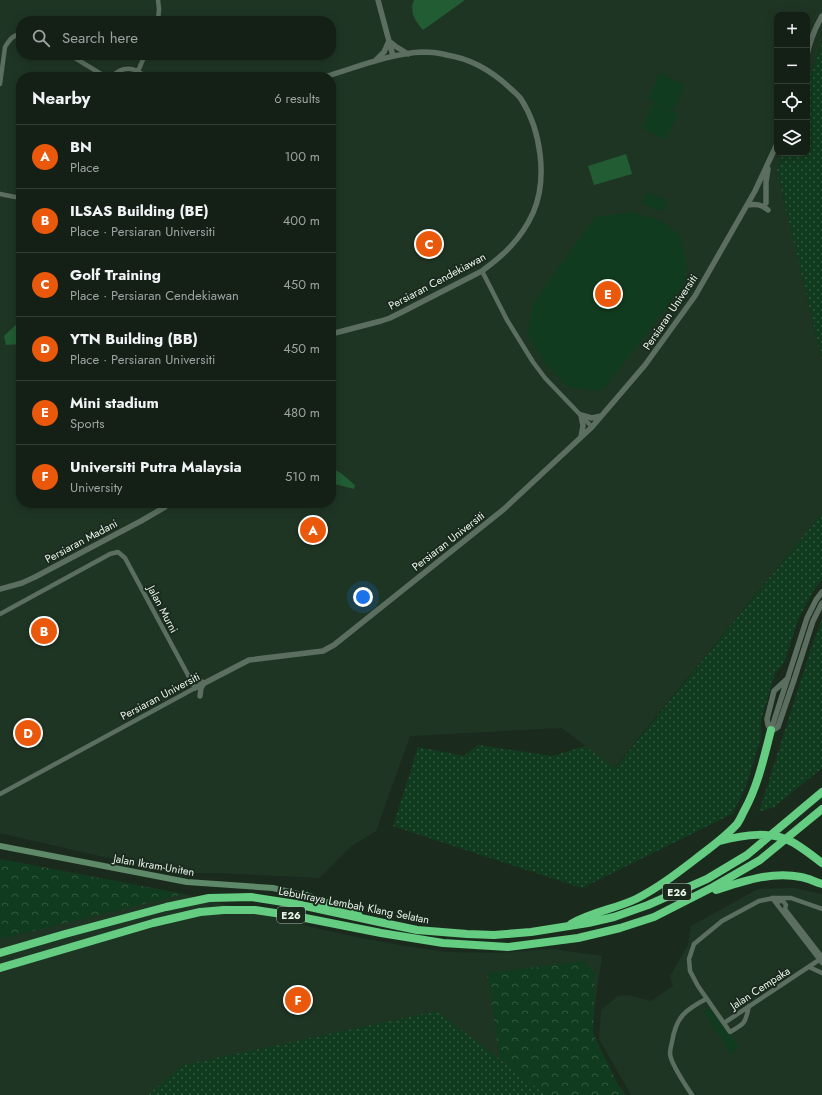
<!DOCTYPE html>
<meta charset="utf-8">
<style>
:root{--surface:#142016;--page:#212d23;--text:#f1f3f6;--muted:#9da3a1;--line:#333e35;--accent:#ea580c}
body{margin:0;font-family:Jost,sans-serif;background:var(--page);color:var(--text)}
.controls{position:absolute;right:12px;top:12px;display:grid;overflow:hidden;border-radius:8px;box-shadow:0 2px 10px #0003}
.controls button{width:36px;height:36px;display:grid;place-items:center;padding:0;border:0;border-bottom:1px solid var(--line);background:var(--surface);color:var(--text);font:20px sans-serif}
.you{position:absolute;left:363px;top:597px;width:14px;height:14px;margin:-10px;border:3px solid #fff;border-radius:50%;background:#1a73e8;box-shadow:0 0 0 6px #1a73e833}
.badge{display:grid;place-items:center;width:26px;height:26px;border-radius:50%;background:var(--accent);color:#fff;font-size:13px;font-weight:700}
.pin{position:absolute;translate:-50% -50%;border:2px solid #fff;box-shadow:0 1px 4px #0006}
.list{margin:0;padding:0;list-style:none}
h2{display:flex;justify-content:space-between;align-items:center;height:52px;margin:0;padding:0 16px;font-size:17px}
h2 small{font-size:13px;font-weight:400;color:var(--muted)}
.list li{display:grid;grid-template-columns:26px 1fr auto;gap:12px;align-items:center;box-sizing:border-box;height:64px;padding:0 16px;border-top:1px solid var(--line)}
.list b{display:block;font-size:15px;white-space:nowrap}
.list p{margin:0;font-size:13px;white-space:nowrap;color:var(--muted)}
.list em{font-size:13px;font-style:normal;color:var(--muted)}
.icon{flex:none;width:22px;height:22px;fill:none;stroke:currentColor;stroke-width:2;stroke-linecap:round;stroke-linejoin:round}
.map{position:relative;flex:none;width:822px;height:1095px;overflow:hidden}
.search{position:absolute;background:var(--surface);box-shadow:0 2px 10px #0003;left:16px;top:16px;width:320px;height:44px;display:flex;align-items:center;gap:10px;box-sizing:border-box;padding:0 14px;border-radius:16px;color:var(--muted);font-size:15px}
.panel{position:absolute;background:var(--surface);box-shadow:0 2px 10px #0003;left:16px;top:72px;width:320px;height:436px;border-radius:16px}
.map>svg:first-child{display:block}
.built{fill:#1f3524;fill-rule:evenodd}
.grass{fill:url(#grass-dots)}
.forest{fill:url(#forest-crowns)}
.park{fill:#113b1e}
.water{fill:#215c33}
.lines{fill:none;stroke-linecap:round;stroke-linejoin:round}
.minor{stroke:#5b6e5f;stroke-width:4.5}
.tertiary{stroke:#5b6e5f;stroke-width:5.5}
.secondary{stroke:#5e8a69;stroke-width:6}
.motorway{stroke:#65cd81;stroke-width:8}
.labels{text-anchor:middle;stroke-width:4;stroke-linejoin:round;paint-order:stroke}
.shield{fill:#1a2b1e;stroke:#acb8ae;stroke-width:1}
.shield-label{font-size:10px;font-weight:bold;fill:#ebf5ec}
.street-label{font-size:11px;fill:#ebf5ec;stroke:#1a2b1e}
</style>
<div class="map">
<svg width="822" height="1095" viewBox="0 0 822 1095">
<defs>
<pattern id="grass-dots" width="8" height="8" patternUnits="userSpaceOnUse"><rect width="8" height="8" fill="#113b1e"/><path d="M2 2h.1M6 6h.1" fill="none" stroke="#34583f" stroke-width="1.8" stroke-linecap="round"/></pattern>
<pattern id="forest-crowns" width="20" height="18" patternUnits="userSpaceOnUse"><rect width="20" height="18" fill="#113b1e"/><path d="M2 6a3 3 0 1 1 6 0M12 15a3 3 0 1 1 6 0" fill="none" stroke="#34583f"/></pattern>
</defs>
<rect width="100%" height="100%" fill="#1a2b1e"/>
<path class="built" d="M 0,0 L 822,0 L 822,42 L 807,84 L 807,15 L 777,15 L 777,153 L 783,153 L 777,171 L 822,360 L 822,513 L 614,768 L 562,728 L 410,736 L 376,831 L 350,847 L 319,878 L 221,873 L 181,873 L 95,855 L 0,833 ZM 21,21 L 331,21 L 331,55 L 21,55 ZM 21,77 L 331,77 L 331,503 L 21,503 Z
M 0,859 L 184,894 L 311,927 L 356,937 L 405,946 L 446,952 L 496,953 L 552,949 L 602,956 L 589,1045 L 626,1095 L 0,1095 Z
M 793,888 L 822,894 L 822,1095 L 631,1095 L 599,1039 L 601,1010 L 618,996 L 628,995 L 651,1001 L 673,986 L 670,976 L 688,945 L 691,926 L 758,889 Z"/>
<path class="grass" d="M 822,42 L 822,360 L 777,171 L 783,153 L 807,153 L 807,84 Z
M 822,513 L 822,580 L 813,591 L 798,620 L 784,663 L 775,673 L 761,720 L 761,738 L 745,789 L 732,814 L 582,888 L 393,826 L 418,747 L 464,756 L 478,745 L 552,756 L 585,746 L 615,768 Z
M 822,619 L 822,768 L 774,807 L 759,812 L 811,648 Z
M 437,1011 L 546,1095 L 148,1095 L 183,1065 Z"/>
<path class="forest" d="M 0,859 L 184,894 L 0,939 Z
M 584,961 L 595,974 L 593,1033 L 623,1095 L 546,1095 L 500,1059 L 487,973 Z"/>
<path class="park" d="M 660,73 L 685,85 L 673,111 L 648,99 Z
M 653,103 L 678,114 L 666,140 L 641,128 Z
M 646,192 L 668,201 L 663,212 L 642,203 Z
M 632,212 L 661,221 L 680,235 L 687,265 L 683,286 L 605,388 L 595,391 L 568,387 L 544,362 L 527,334 L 533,303 L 595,217 Z
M 709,1007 L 739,1046 L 731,1055 L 703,1011 Z"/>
<path class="water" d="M 414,0 L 465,0 L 423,30 C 415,21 409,12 414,0 Z
M 626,154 L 632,174 L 594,185 L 588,166 Z
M 21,320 L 21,344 L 6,345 L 4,336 Z
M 331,467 L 342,474 L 355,485 L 354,489 L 331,483 Z"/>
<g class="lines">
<path class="minor" d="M 158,0 L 159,9 L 158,21
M 70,55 L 106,77
M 138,71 L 145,55
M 112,77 C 121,66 135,66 145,77
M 0,84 L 5,47 C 9,40 13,35 21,34
M 0,194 L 15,197 L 21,197
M 482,271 L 507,320 L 533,362 L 545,378 L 592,427
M 0,614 L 110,554 L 118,552 L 125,558 L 195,688 L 0,794
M 772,898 L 822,963
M 777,904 L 779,901 L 783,901 L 786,905 L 785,909 L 822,957
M 809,967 L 822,973
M 749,1006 C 745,1023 746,1023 730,1032 L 698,986 L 690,971 L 689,959 L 694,944 L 722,921 L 759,901 L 774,898 L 791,898 L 822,909
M 724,1023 L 819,960
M 692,1095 C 686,1086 671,1064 670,1054 C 670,1050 671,1046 672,1042 C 676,1017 685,1010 706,999"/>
<path class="tertiary" d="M 378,0 L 393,56
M 390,42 L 395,46 L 408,54
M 807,55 C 810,41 815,28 822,16
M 376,60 L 384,52 L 389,41
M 324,77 C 355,68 391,53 423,52 C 431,52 440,53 447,55 C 472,59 493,72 510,88 C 514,92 518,95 521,99 C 541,130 548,179 533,213 C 521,239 504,255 482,271 L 402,312 L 390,318 L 381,321 L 331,334
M 766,203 L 766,182 L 768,169
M 747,205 C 756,204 761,204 768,210
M 581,437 L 583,426 L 581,415 L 592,418 L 601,416
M 0,589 L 22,583 L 35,577 L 141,521 L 165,507 L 168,503
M 189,676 L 204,683
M 195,688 L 249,660 L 323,651 L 334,645 L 504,509 L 592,427 L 645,365 L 695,296 L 755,191 L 777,144
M 200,696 L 201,688 L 204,683
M 771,730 L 807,618 L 816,600 L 822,592
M 771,730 L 775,729 L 778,727 L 794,680 L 813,621 L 822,603
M 771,730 L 768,725 L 767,719 L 774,691 L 788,678"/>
<path class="secondary" d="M 0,846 L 187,882 L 273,888 L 306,896"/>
<path class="motorway" d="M 719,841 C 744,835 771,830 794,843 C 804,849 813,856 822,863
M 716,890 C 744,881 772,871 801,877 C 808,878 815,882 822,884
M 306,896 L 358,914
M 571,924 C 591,912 615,909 636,899 C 660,887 681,870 702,854 C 714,845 727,835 737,824 C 740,820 742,815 744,811 C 758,786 764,757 771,730
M 0,953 L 65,934 L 166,907 L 209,898 L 251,897 L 296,904 L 379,922 L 417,930 L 467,934 L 494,935 L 531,932 L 588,923 L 614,917 L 648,905 L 707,879 L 747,855 L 822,792
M 0,968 L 153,923 L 200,912 L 224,910 L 255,910 L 295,916 L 381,933 L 443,943 L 508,947 L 578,938 L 620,928 L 654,917 L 713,887 L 760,860 L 822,809"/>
</g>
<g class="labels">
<g class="shield">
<rect x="663" y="884" width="28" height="16" rx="3"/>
<rect x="277" y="907" width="28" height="16" rx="3"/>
</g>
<g class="shield-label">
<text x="677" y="896">E26</text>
<text x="291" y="919">E26</text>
</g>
<g class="street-label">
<text transform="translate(437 281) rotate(-28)" y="4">Persiaran Cendekiawan</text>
<text transform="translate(670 312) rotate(-56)" y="4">Persiaran Universiti</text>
<text transform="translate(81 541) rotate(-28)" y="4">Persiaran Madani</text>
<text transform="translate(448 541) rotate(-38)" y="4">Persiaran Universiti</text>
<text transform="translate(163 609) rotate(62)" y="4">Jalan Murni</text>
<text transform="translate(160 696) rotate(-28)" y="4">Persiaran Universiti</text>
<text transform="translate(154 865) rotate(10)" y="4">Jalan Ikram-Uniten</text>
<text transform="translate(354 905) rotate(11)" y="4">Lebuhraya Lembah Klang Selatan</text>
<text transform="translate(760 988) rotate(-33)" y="4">Jalan Cempaka</text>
</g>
</g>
</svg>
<div class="controls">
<button>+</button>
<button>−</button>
<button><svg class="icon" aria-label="locate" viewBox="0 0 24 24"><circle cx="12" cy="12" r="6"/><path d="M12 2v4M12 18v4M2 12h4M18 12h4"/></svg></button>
<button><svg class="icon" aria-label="layers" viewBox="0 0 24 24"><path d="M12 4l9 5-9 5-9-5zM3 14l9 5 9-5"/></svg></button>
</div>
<div class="you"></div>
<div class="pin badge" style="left:313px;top:530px">A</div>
<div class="pin badge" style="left:44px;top:631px">B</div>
<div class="pin badge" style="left:429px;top:244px">C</div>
<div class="pin badge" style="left:28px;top:733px">D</div>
<div class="pin badge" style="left:608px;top:294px">E</div>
<div class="pin badge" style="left:298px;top:1000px">F</div>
<div class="search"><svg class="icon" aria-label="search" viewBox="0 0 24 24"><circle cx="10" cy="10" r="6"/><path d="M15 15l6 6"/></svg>Search here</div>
<section class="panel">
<h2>Nearby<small>6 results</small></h2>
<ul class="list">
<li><span class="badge">A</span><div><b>BN</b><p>Place</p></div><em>100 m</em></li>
<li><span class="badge">B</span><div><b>ILSAS Building (BE)</b><p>Place · Persiaran Universiti</p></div><em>400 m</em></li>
<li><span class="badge">C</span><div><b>Golf Training</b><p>Place · Persiaran Cendekiawan</p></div><em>450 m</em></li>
<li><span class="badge">D</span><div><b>YTN Building (BB)</b><p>Place · Persiaran Universiti</p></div><em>450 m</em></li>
<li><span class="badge">E</span><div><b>Mini stadium</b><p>Sports</p></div><em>480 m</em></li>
<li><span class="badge">F</span><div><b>Universiti Putra Malaysia</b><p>University</p></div><em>510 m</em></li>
</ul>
</section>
</div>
